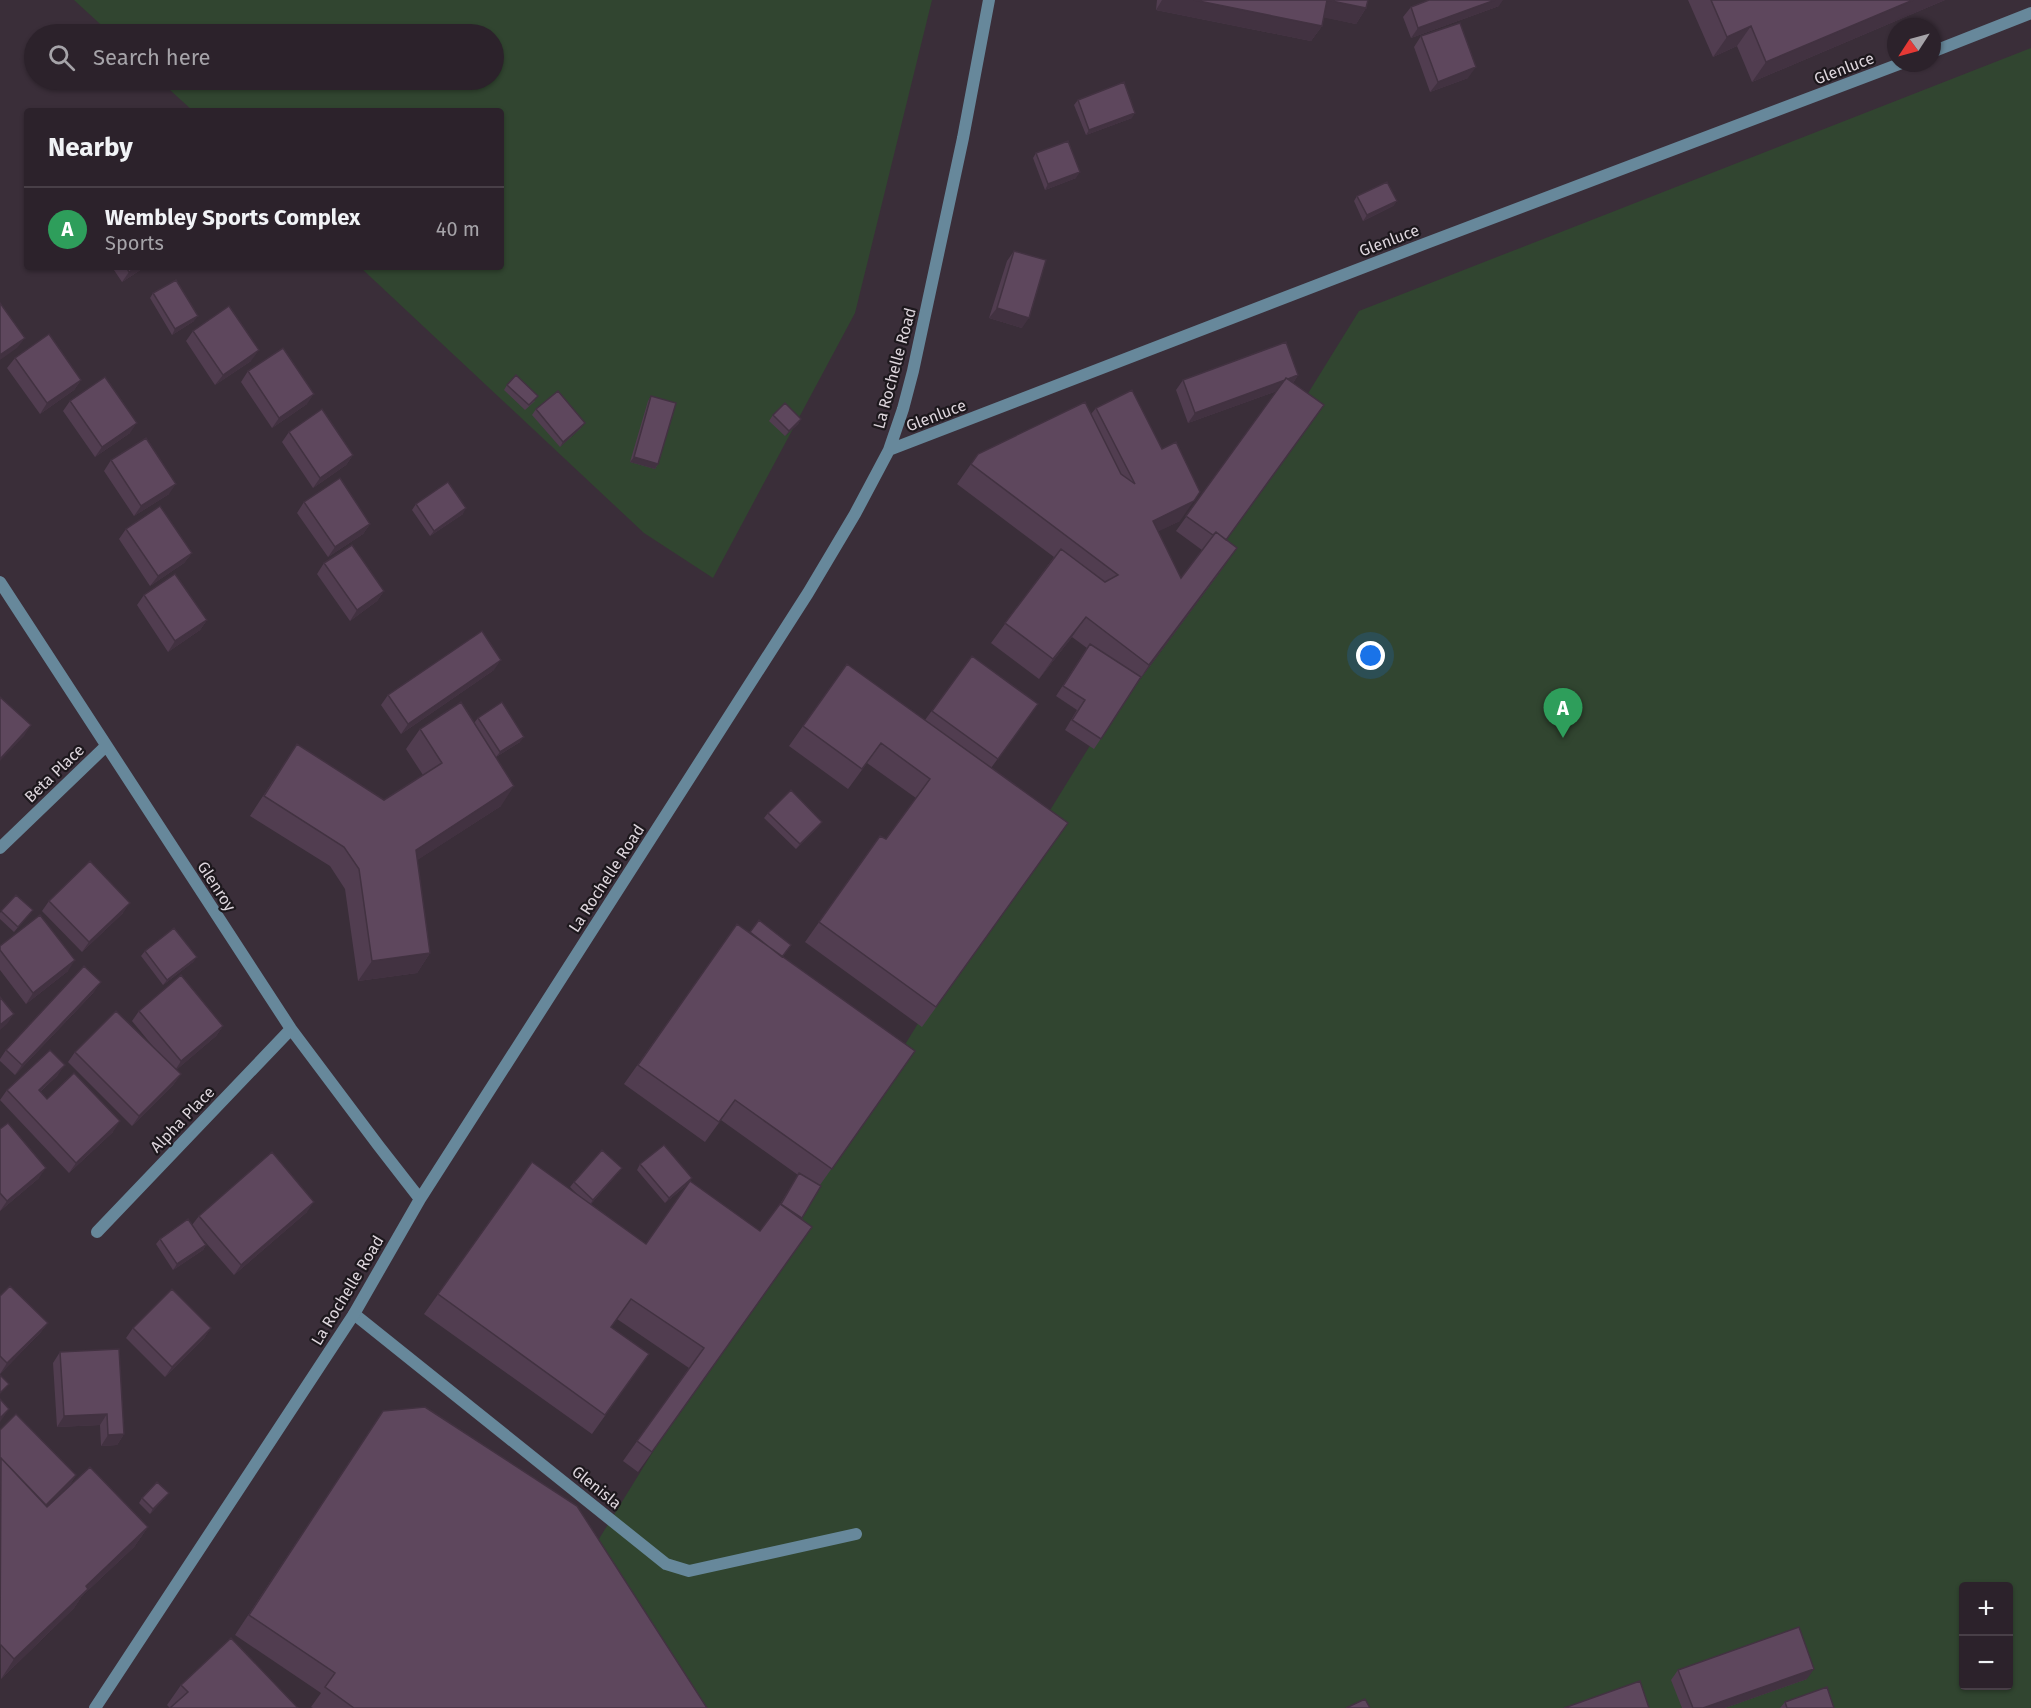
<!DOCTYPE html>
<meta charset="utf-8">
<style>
:root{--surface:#2c222b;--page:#382f37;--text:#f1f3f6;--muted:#a6a4a9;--line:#483f47;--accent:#d93025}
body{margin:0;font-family:"Fira Sans",sans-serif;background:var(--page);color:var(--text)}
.controls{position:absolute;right:18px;bottom:18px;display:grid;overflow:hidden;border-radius:6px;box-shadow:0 2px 4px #0004}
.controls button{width:54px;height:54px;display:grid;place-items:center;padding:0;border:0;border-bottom:2px solid var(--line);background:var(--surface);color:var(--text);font:30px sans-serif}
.compass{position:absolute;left:1887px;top:18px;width:54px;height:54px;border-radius:50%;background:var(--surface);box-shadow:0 2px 4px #0004;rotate:234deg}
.you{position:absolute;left:1371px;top:656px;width:21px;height:21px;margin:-15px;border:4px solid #fff;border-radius:50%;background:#1a73e8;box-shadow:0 0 0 9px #1a73e833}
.badge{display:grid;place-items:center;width:39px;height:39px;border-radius:50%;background:var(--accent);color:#fff;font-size:20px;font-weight:700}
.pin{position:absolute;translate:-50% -50px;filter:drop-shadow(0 2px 3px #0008)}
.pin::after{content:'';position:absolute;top:32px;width:21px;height:18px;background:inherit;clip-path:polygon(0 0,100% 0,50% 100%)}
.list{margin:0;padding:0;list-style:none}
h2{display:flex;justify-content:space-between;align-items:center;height:78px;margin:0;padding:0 24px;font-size:26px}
h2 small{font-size:20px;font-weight:400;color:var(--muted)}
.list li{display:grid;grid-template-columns:39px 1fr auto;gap:18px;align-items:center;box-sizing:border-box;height:84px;padding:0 24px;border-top:2px solid var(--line)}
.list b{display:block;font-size:22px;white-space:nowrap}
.list p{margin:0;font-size:20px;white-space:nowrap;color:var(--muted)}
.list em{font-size:20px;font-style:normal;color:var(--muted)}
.icon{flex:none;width:33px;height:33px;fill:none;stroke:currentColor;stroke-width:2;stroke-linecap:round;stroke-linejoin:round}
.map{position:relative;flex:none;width:2031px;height:1708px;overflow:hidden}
.search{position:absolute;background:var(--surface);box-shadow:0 2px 4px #0004;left:24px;top:24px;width:480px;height:66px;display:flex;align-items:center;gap:15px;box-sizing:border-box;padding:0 21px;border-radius:33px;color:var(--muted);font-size:22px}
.panel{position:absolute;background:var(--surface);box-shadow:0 2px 4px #0004;left:24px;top:108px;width:480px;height:162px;border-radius:6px}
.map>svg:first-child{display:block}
.green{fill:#314530;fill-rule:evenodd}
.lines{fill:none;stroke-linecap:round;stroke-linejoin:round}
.lane{stroke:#67889b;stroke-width:12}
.street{stroke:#67889b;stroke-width:12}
.wall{fill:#513d50}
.shaded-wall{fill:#423241}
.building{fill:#5e475d;stroke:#423241;stroke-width:1.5}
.labels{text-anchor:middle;stroke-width:4.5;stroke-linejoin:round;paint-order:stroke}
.street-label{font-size:16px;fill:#ddd5dc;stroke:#1d181d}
</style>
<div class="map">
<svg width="2031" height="1708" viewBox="0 0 2031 1708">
<rect width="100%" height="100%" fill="#3a2e39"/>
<path class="green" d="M 74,0 L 932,0 L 855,313 L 713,578 L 644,533 L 360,267 L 501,267 L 501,111 L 193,111 L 159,80 L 494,80 L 494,34 L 111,34 Z
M 2031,48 L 2031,1708 L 696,1708 L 594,1547 L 1359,311 ZM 1964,1586 L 2008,1586 L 2008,1686 L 1964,1686 Z"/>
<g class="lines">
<path class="lane" d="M 354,1314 L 666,1564 L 689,1571 L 856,1534"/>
<path class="street" d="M 1932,52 L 2031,13
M 889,450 L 1424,244 L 1902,63
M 0,582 L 291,1029 L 378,1145 L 420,1199
M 0,848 L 106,746
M 97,1232 L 291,1029
M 95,1708 L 354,1314 L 420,1199 L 808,593 L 855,514 L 889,450 L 903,409 L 913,371 L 963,138 L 989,0"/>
</g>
<path class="wall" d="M 1157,0 L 1368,0 L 1366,8 L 1356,24 L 1324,17 L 1322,26 L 1311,41 L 1156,10 Z
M 1688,0 L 1945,0 L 1752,82 L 1737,46 L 1713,57 Z
M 1499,6 L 1411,38 L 1403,17 L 1411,7 Z
M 1421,36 L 1468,78 L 1430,92 L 1414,47 Z
M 1078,100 L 1132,118 L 1086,135 L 1074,105 Z
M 1036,153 L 1076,178 L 1045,190 L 1033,158 Z
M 1357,196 L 1397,201 L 1393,206 L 1363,221 L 1354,201 Z
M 1014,251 L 1022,328 L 989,318 L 1007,261 Z
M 112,267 L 145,267 L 122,282 Z
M 153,293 L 194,321 L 172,335 L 150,298 Z
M 193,331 L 251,361 L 215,385 L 186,341 Z
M 15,358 L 81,380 L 74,390 L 40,414 L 7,368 Z
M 248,371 L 307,404 L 272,428 L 241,382 Z
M 1298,375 L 1293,383 L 1226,540 L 1223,568 L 1141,678 L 1094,749 L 1065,730 L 1077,710 L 1056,696 L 1087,648 L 1072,637 L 1039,679 L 991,643 L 1054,557 L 957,484 L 978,454 L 1091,414 L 1096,408 L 1180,521 L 1158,531 L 1181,578 L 1202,550 L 1176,531 L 1277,391 L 1188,423 L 1176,390 L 1183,380 Z
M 507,385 L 535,401 L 525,410 L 504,390 Z
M 651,396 L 658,464 L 655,469 L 630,462 L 648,401 Z
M 70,401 L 130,433 L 95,457 L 63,411 Z
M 536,409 L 581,428 L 560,447 L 532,415 Z
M 773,415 L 801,419 L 798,424 L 785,436 L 769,421 Z
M 289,432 L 353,455 L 346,465 L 313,488 L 282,442 Z
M 111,460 L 169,494 L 134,516 L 104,471 Z
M 304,502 L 370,524 L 363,534 L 328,557 L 297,513 Z
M 416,504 L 463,514 L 430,536 L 412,510 Z
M 126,529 L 192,553 L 184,563 L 150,586 L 119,539 Z
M 324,563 L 384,591 L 377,601 L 350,621 L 317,574 Z
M 144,595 L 207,620 L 200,630 L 168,652 L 137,605 Z
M 972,656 L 1038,704 L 991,768 L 1068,823 L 922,1027 L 805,942 L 880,836 L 886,839 L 916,798 L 867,763 L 848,789 L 789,746 L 803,726 L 925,720 Z
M 494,670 L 401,734 L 381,705 L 388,695 Z
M 478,718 L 520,742 L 496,757 L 501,806 L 417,860 L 430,953 L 417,973 L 358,981 L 345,889 L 330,866 L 250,816 L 297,744 L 384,800 L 423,775 L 406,749 L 420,729 L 474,723 Z
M 768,813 L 822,822 L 818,827 L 796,849 L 764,818 Z
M 16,895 L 33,910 L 14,932 L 0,919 L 0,913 Z
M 49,901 L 123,913 L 82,952 L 42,911 Z
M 759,920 L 783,957 L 915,1051 L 820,1185 L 802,1219 L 812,1227 L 638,1472 L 623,1461 L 689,1368 L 617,1319 L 611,1327 L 649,1354 L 592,1434 L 424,1314 L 532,1162 L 580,1197 L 570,1187 L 574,1182 L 618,1173 L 591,1204 L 646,1244 L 688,1184 L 665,1203 L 637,1170 L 640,1164 L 692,1178 L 690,1181 L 760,1231 L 780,1204 L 798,1175 L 721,1120 L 705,1142 L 624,1084 L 737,924 L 749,933 Z
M 0,946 L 68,971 L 26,1004 L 0,970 Z
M 145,951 L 197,957 L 193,962 L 163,985 L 141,956 Z
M 94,992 L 15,1075 L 0,1061 L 0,1059 L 6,1050 Z
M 139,1011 L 223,1026 L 216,1036 L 176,1070 L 181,1074 L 173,1085 L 132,1126 L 68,1062 L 75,1052 L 156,1050 L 132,1021 Z
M 58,1075 L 40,1092 L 47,1099 L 113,1132 L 69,1173 L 0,1100 L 7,1090 Z
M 0,1129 L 39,1178 L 0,1211 Z
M 307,1212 L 234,1275 L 201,1237 L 206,1245 L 203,1250 L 173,1270 L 156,1244 L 160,1239 L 192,1225 L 199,1216 Z
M 0,1296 L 48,1323 L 40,1333 L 0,1374 Z
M 133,1328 L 211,1328 L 204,1338 L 165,1377 L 126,1338 Z
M 60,1352 L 124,1434 L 117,1445 L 101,1446 L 100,1425 L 57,1427 L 53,1363 Z
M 383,1411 L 707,1708 L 313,1708 L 311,1707 L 321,1693 L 235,1635 Z
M 0,1430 L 76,1475 L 69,1486 L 47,1507 L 148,1527 L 134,1547 L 82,1596 L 74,1608 L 1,1679 Z
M 142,1498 L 165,1498 L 150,1514 L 139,1503 Z
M 1678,1670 L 1807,1679 L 1725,1708 L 1682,1708 L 1671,1680 Z
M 181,1685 L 298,1708 L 170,1708 L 167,1705 Z
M 1785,1702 L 1834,1708 L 1780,1708 Z"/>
<path class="shaded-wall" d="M 1162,0 L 1194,0 L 1322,26 L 1311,41 L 1156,10 Z
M 1327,0 L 1366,8 L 1356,24 L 1316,16 Z
M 1495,0 L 1503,0 L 1499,6 L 1411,38 L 1418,28 Z
M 1913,0 L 1945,0 L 1752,82 L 1766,62 Z
M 1751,26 L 1737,46 L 1713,57 L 1727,37 Z
M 1476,67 L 1468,78 L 1430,92 L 1438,82 Z
M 1135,113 L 1132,118 L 1086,135 L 1089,130 Z
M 1080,172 L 1076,178 L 1045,190 L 1048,184 Z
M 1397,201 L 1393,206 L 1363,221 L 1367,215 Z
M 136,267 L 145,267 L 122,282 L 129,272 Z
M 997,308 L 1029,318 L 1022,328 L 989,318 Z
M 198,316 L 194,321 L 172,335 L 175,329 Z
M 25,338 L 17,348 L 0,360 L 0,355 Z
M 259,350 L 251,361 L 215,385 L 223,375 Z
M 1298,375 L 1291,386 L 1188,423 L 1195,413 Z
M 81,380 L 74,390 L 40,414 L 47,403 Z
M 314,394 L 307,404 L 272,428 L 279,418 Z
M 801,419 L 798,424 L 785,436 L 789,431 Z
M 137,423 L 130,433 L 95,457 L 102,447 Z
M 585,423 L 581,428 L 560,447 L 563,442 Z
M 353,455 L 346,465 L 313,488 L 320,478 Z
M 634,457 L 658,464 L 655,469 L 630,462 Z
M 176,484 L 169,494 L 134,516 L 141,506 Z
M 1200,492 L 1180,521 L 1139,541 L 1153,521 Z
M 466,508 L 463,514 L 430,536 L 434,531 Z
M 370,524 L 363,534 L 328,557 L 335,547 Z
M 1237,548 L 1223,568 L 1136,685 L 1149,665 Z
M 192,553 L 184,563 L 150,586 L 158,576 Z
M 384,591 L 377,601 L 350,621 L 357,610 Z
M 1086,617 L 1072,637 L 1039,679 L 1053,659 Z
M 207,620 L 200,630 L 168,652 L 175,641 Z
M 501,660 L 494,670 L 401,734 L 408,724 Z
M 31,725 L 24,736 L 0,761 L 0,759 Z
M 524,737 L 520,742 L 496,757 L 500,752 Z
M 514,786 L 501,806 L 402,870 L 416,850 Z
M 822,822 L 818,827 L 796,849 L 800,844 Z
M 130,903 L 123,913 L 82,952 L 89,942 Z
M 430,953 L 417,973 L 358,981 L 372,961 Z
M 197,957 L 193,962 L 163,985 L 167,980 Z
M 75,960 L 68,971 L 26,1004 L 33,993 Z
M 101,982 L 94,992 L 15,1075 L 22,1065 Z
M 14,1014 L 7,1024 L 0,1030 L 0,1025 Z
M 223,1026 L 216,1036 L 174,1072 L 181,1061 Z
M 65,1065 L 58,1075 L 31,1100 L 39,1090 Z
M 181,1074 L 173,1085 L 132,1126 L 139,1116 Z
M 120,1121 L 113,1132 L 69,1173 L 76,1163 Z
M 46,1168 L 39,1178 L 0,1211 L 7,1201 Z
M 622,1168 L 618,1173 L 589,1206 L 593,1200 Z
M 692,1178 L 688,1184 L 665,1203 L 669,1198 Z
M 314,1202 L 307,1212 L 234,1275 L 241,1265 Z
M 206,1245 L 203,1250 L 173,1270 L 177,1264 Z
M 48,1323 L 40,1333 L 0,1374 L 7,1363 Z
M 211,1328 L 204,1338 L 165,1377 L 172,1367 Z
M 9,1409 L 0,1422 L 0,1418 Z
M 107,1414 L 100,1425 L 57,1427 L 64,1416 Z
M 124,1434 L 117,1445 L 101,1446 L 108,1435 Z
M 76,1475 L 69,1486 L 34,1521 L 41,1510 Z
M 169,1493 L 165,1498 L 150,1514 L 153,1509 Z
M 148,1527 L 134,1547 L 82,1596 L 74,1608 L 1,1679 L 14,1659 L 86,1586 Z
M 1814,1669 L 1807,1679 L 1725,1708 L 1703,1708 Z"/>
<path class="building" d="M 1194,0 L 1368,0 L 1366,8 L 1327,0 L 1322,26 Z
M 1429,0 L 1495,0 L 1418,28 L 1411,7 Z
M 1711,0 L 1913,0 L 1766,62 L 1751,26 L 1727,37 Z
M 1460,23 L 1476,67 L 1438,82 L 1421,36 Z
M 1124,82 L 1135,113 L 1089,130 L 1078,100 Z
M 1068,141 L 1080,172 L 1048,184 L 1036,153 Z
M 1387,182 L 1397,201 L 1367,215 L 1357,196 Z
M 1014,251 L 1046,260 L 1029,318 L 997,308 Z
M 126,267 L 136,267 L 129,272 Z
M 176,280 L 198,316 L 175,329 L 153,293 Z
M 0,303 L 25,338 L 0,355 Z
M 229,306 L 259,350 L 223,375 L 193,331 Z
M 49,334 L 81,380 L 47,403 L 15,358 Z
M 1286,342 L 1298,375 L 1288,379 L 1286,378 L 1285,380 L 1195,413 L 1183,380 Z
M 283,348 L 314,394 L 279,418 L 248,371 Z
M 516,375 L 538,396 L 529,405 L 507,385 Z
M 105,377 L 137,423 L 102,447 L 70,401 Z
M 1286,378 L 1324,405 L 1226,540 L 1216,532 L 1213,535 L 1186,516 Z
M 1132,390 L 1162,449 L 1176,442 L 1200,492 L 1194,501 L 1153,521 L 1181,578 L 1216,532 L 1237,548 L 1149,665 L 1086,617 L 1053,659 L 1005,623 L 1061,549 L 1105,582 L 1118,575 L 971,464 L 978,454 L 1085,402 L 1121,474 L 1135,484 L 1096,408 Z
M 558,391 L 585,423 L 563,442 L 536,409 Z
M 651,396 L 676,403 L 658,464 L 634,457 Z
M 785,403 L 801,419 L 789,431 L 773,415 Z
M 322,409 L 353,455 L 320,478 L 289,432 Z
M 146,438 L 176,484 L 141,506 L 111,460 Z
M 340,478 L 370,524 L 335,547 L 304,502 Z
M 448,482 L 466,508 L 434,531 L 416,504 Z
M 160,506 L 192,553 L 158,576 L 126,529 Z
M 352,545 L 384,591 L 357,610 L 324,563 Z
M 175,574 L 207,620 L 175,641 L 144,595 Z
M 482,631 L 501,660 L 408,724 L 388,695 Z
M 1090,644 L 1141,677 L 1101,739 L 1072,720 L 1085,700 L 1063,686 Z
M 972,656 L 1038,704 L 998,759 L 932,711 Z
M 847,664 L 1068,823 L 936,1007 L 819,922 L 880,836 L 886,839 L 930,779 L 881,743 L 862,769 L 803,726 Z
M 0,697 L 31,725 L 0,759 Z
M 461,702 L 514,786 L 416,850 L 430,953 L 372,961 L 359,869 L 344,847 L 264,796 L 297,744 L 384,800 L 442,763 L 420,729 Z
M 502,702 L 524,737 L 500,752 L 478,718 Z
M 791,790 L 822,822 L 800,844 L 768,813 Z
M 90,861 L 130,903 L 89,942 L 49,901 Z
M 16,895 L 33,910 L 18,927 L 1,911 Z
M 40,915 L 75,960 L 33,993 L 0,950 L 0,946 Z
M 759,920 L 791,945 L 782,957 L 750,932 Z
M 737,924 L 915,1051 L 832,1169 L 735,1100 L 719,1122 L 638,1065 Z
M 174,928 L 197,957 L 167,980 L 145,951 Z
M 84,966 L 101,982 L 22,1065 L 6,1050 Z
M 181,975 L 223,1026 L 181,1061 L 139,1011 Z
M 0,997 L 14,1014 L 0,1025 Z
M 116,1011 L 181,1074 L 139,1116 L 75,1052 Z
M 50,1050 L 65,1065 L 39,1090 L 47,1099 L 74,1073 L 120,1121 L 76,1163 L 7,1090 Z
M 8,1123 L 46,1168 L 7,1201 L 0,1193 L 0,1129 Z
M 664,1145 L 692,1178 L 669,1198 L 640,1164 Z
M 602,1150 L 622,1168 L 593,1200 L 574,1182 Z
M 272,1152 L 314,1202 L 241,1265 L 199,1216 Z
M 532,1162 L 646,1244 L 690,1181 L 760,1231 L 780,1204 L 812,1227 L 652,1452 L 637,1441 L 704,1348 L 631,1299 L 611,1327 L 649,1354 L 605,1415 L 438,1294 Z
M 799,1173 L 821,1186 L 802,1218 L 781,1204 Z
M 188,1219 L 206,1245 L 177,1264 L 160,1239 Z
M 10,1286 L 48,1323 L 7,1363 L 0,1356 L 0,1296 Z
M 172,1289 L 211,1328 L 172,1367 L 133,1328 Z
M 119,1349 L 124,1434 L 108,1435 L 107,1414 L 64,1416 L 60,1352 Z
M 0,1375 L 9,1384 L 0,1393 Z
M 0,1399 L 9,1409 L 0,1418 Z
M 425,1407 L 577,1506 L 707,1708 L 354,1708 L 325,1687 L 335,1673 L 249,1615 L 383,1411 Z
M 16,1414 L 76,1475 L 46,1505 L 1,1458 L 0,1459 L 0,1430 Z
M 1,1458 L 47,1507 L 90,1467 L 148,1527 L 86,1586 L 88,1589 L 14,1659 L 0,1644 Z
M 157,1482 L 169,1493 L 153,1509 L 142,1498 Z
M 1799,1627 L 1814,1669 L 1703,1708 L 1693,1708 L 1678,1670 Z
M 231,1638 L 298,1708 L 170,1708 L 188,1692 L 181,1685 Z
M 1640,1681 L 1649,1708 L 1564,1708 Z
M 1827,1687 L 1834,1708 L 1787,1708 L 1785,1702 Z
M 1365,1699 L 1370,1708 L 1346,1708 Z"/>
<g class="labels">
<g class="street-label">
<text transform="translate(1844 68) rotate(-21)" y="6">Glenluce</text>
<text transform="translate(1389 240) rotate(-21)" y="6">Glenluce</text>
<text transform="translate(894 368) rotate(-75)" y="6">La Rochelle Road</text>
<text transform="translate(936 415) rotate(-21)" y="6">Glenluce</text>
<text transform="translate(54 773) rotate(-44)" y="6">Beta Place</text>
<text transform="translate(606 878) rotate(-57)" y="6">La Rochelle Road</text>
<text transform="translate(217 886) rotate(57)" y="6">Glenroy</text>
<text transform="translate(182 1119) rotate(-46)" y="6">Alpha Place</text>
<text transform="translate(347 1290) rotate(-59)" y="6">La Rochelle Road</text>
<text transform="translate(597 1487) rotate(39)" y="6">Glenisla</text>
</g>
</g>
</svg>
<div class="controls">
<button>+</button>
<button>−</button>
</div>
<svg class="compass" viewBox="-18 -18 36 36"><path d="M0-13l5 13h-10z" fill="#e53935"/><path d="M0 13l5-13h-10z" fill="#a6a4a9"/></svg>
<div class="you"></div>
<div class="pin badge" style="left:1563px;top:738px;background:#2e9e5b">A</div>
<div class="search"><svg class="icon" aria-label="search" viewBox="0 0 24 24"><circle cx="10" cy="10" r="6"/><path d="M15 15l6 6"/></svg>Search here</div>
<section class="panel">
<h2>Nearby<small></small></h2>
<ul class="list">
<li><span class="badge" style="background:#2e9e5b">A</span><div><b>Wembley Sports Complex</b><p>Sports</p></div><em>40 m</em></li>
</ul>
</section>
</div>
